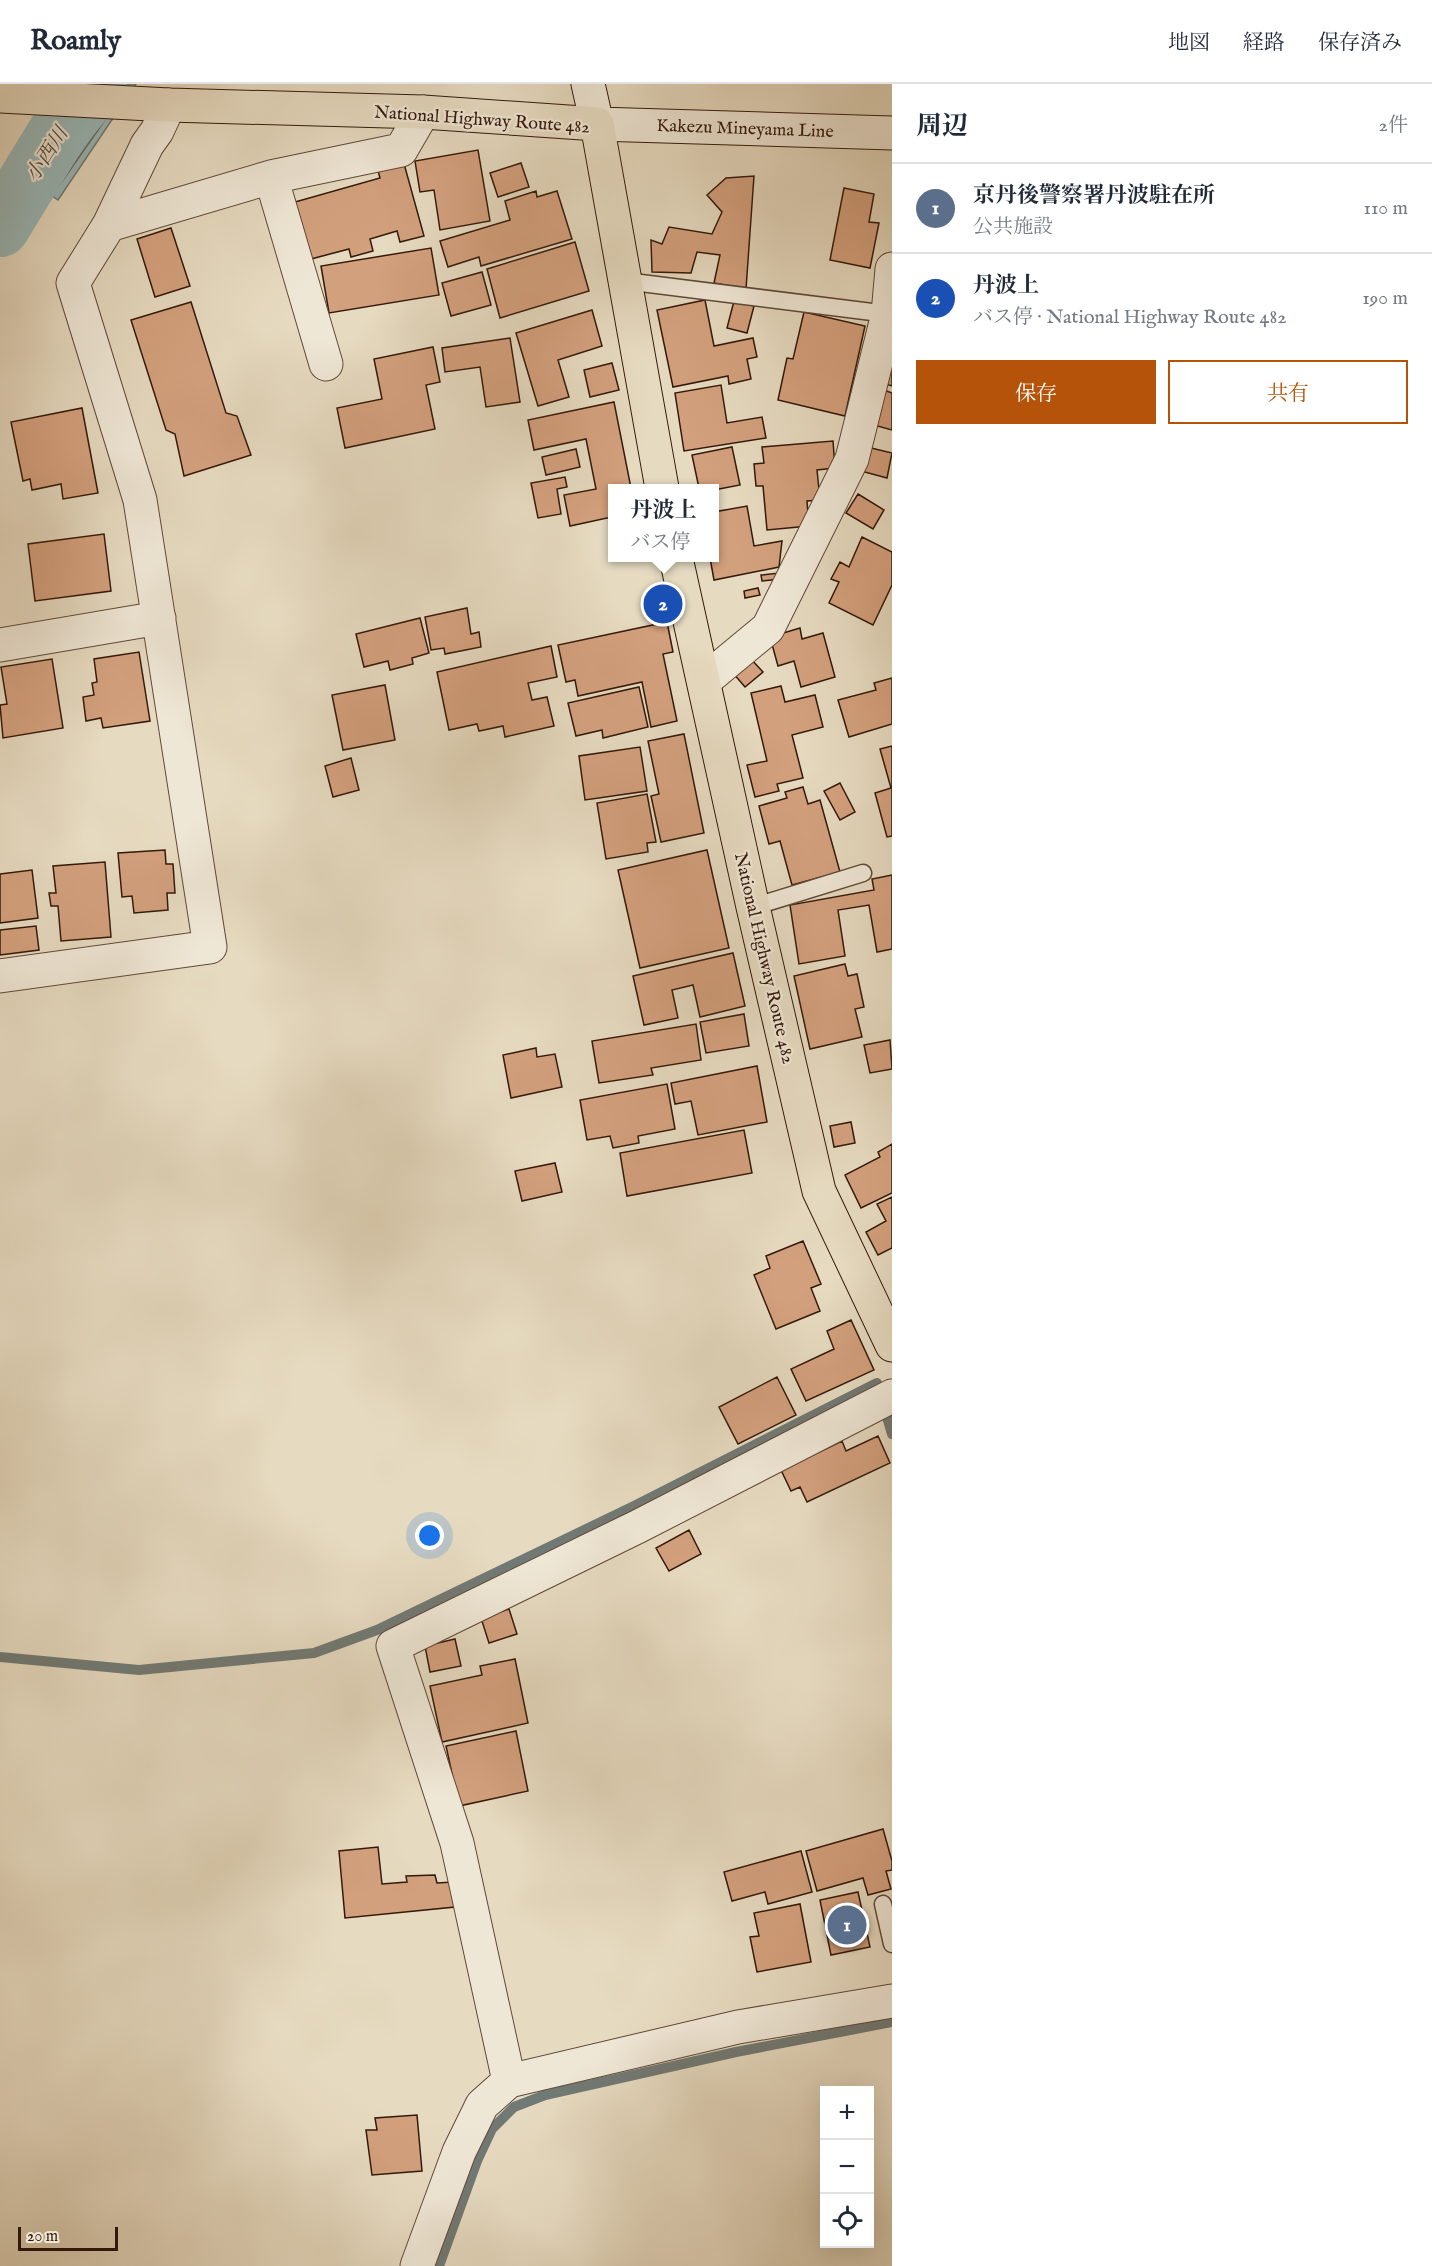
<!DOCTYPE html>
<html lang="ja">
<meta charset="utf-8">
<style>
:root{--surface:#fff;--page:#f2f2f3;--text:#1f2937;--muted:#747a83;--line:#e0e1e3;--accent:#b45309}
body{margin:0;font-family:"IM FELL English","Noto Serif JP",serif;background:var(--page);color:var(--text)}
.controls{position:absolute;right:18px;bottom:18px;display:grid;overflow:hidden;border-radius:0px;box-shadow:0 6px 24px #0002}
.controls button{width:54px;height:54px;display:grid;place-items:center;padding:0;border:0;border-bottom:2px solid var(--line);background:var(--surface);color:var(--text);font:30px sans-serif}
.scale{position:absolute;left:18px;bottom:15px;width:100px;box-sizing:border-box;padding-left:6px;border:3px solid #34190a;border-top:0;font-size:16px;line-height:21px;white-space:nowrap;color:#34190a;-webkit-text-stroke:4px #efe7d6;paint-order:stroke}
.you{position:absolute;left:430px;top:1452px;width:21px;height:21px;margin:-15px;border:4px solid #fff;border-radius:50%;background:#1a73e8;box-shadow:0 0 0 9px #1a73e833}
.badge{display:grid;place-items:center;width:39px;height:39px;border-radius:50%;background:var(--accent);color:#fff;font-size:20px;font-weight:700}
.pin{position:absolute;translate:-50% -50%;border:3px solid #fff;box-shadow:0 2px 6px #0006}
.popup{position:absolute;left:608px;top:400px;width:111px;height:78px;box-sizing:border-box;display:grid;place-content:center;border-radius:0px;background:var(--surface);filter:drop-shadow(0 2px 4px #0005);font-size:20px;white-space:nowrap;color:var(--muted)}
.popup b{font-size:22px;color:var(--text)}
.popup::after{content:'';position:absolute;left:50%;top:100%;margin-left:-12px;border:12px solid transparent;border-top-color:var(--surface)}
.list{margin:0;padding:0;list-style:none}
h2{display:flex;justify-content:space-between;align-items:center;height:78px;margin:0;padding:0 24px;font-size:26px}
h2 small{font-size:20px;font-weight:400;color:var(--muted)}
.list li{display:grid;grid-template-columns:39px 1fr auto;gap:18px;align-items:center;box-sizing:border-box;height:90px;padding:0 24px;border-top:2px solid var(--line)}
.list b{display:block;font-size:22px;white-space:nowrap}
.list p{margin:0;font-size:20px;white-space:nowrap;color:var(--muted)}
.list em{font-size:20px;font-style:normal;color:var(--muted)}
.actions{display:flex;gap:12px;padding:18px 24px}
.actions a{flex:1;padding:14px 0;border:2px solid var(--accent);border-radius:0px;text-align:center;font-size:21px;color:var(--accent)}
.actions .main{background:var(--accent);color:#fff}
.icon{flex:none;width:33px;height:33px;fill:none;stroke:currentColor;stroke-width:2;stroke-linecap:round;stroke-linejoin:round}
.map{position:relative;flex:none;width:892px;height:2182px;overflow:hidden}
header{display:flex;align-items:center;gap:36px;box-sizing:border-box;height:84px;padding:0 30px;background:var(--surface);border-bottom:2px solid var(--line)}
header strong{font-size:28px}
nav{display:flex;gap:33px;margin-inline-start:auto;font-size:21px}
main{display:flex}
aside{flex:1;background:var(--surface)}
.map>svg:first-child{display:block}
.water{fill:#99b9ba;stroke:#717974;stroke-width:1.5}
.lines{fill:none;stroke-linecap:round;stroke-linejoin:round}
.shore{stroke:#666962;stroke-width:1.5}
.stream{stroke:#717974;stroke-width:10}
.river{stroke:#99b9ba;stroke-width:60}
.building{fill:#d3a07d;stroke:#34190a;stroke-width:1.5}
.lane-casing{stroke:#604938;stroke-width:19}
.street-casing{stroke:#604938;stroke-width:35}
.secondary-casing{stroke:#34190a;stroke-width:35}
.highway-casing{stroke:#34190a;stroke-width:35}
.lane{stroke:#efe7d6;stroke-width:16}
.street{stroke:#efe7d6;stroke-width:33}
.secondary{stroke:#efe7d6;stroke-width:33}
.highway{stroke:#e6dac0;stroke-width:33}
.labels{text-anchor:middle;stroke-width:4.5;stroke-linejoin:round;paint-order:stroke}
.street-label{font-size:18px;fill:#34190a;stroke:#efe7d6}
.water-label{font-size:20px;font-style:italic;fill:#52493f;stroke:#efe7d6}
</style>
<header>
<strong>Roamly</strong>
<nav><a>地図</a><a>経路</a><a>保存済み</a></nav>
</header>
<main>
<div class="map">
<svg width="892" height="2182" viewBox="0 0 892 2182">
<rect width="100%" height="100%" fill="#e6dac0"/>
<filter id="stains"><feTurbulence type="fractalNoise" baseFrequency=".00333" numOctaves="4"/><feColorMatrix values="0 0 0 0 .2 0 0 0 0 .09 0 0 0 0 .02 0 0 0 .5 -.17"/></filter>
<radialGradient id="worn" r=".72"><stop offset=".6" stop-color="#630" stop-opacity="0"/><stop offset="1" stop-color="#630" stop-opacity=".3"/></radialGradient>
<path class="water" d="M 64,0 L 136,0 L 58,116 L 9,82 Z"/>
<g class="lines">
<path class="shore" d="M 49,33 L 19,80 L 56,106 L 105,36
M 58,33 L 29,77 L 54,96 L 96,35
M 68,34 L 42,74 L 42,77 L 51,83 L 54,82 L 85,35"/>
<path class="stream" d="M 0,1573 L 139,1586 L 314,1569 L 377,1546 L 634,1422 L 877,1299 L 892,1350
M 439,2182 L 477,2077 L 492,2045 L 514,2023 L 545,2011 L 736,1968 L 892,1938"/>
<path class="river" d="M 0,143 L 61,43 L 97,0"/>
</g>
<path class="building" d="M 478,66 L 490,137 L 440,146 L 434,106 L 420,108 L 415,77 Z
M 403,76 L 424,152 L 400,158 L 397,147 L 370,155 L 373,167 L 351,173 L 349,165 L 311,175 L 295,118 L 380,94 L 377,83 Z
M 521,79 L 529,103 L 498,113 L 490,89 Z
M 754,92 L 746,205 L 714,199 L 720,171 L 697,168 L 691,189 L 652,188 L 651,156 L 662,160 L 669,143 L 712,150 L 722,128 L 707,111 L 726,94 Z
M 844,104 L 874,110 L 869,138 L 879,139 L 870,184 L 830,176 Z
M 536,107 L 537,113 L 557,107 L 572,155 L 481,182 L 479,173 L 448,183 L 440,157 L 510,136 L 505,117 Z
M 171,144 L 190,202 L 155,213 L 137,155 Z
M 575,158 L 589,207 L 500,234 L 487,185 Z
M 431,164 L 439,211 L 329,229 L 321,182 Z
M 482,188 L 491,221 L 451,232 L 442,199 Z
M 705,216 L 714,262 L 753,254 L 757,273 L 747,275 L 751,295 L 729,300 L 728,292 L 673,303 L 657,226 Z
M 734,217 L 754,222 L 747,249 L 727,244 Z
M 191,218 L 226,329 L 237,332 L 251,371 L 184,392 L 175,350 L 166,346 L 131,236 Z
M 592,226 L 602,262 L 558,276 L 569,313 L 538,322 L 516,249 Z
M 804,228 L 865,242 L 845,332 L 778,316 L 787,274 L 793,275 Z
M 510,254 L 520,318 L 486,323 L 480,283 L 445,288 L 442,264 Z
M 433,263 L 440,298 L 426,301 L 435,345 L 345,364 L 337,324 L 382,315 L 374,275 Z
M 892,277 L 892,302 L 886,300 Z
M 612,279 L 619,306 L 590,313 L 584,286 Z
M 721,301 L 727,339 L 762,333 L 766,354 L 684,367 L 675,309 Z
M 884,306 L 892,309 L 892,346 L 874,341 Z
M 614,318 L 631,404 L 612,404 L 612,433 L 570,442 L 564,411 L 596,405 L 586,355 L 534,366 L 528,336 Z
M 82,324 L 98,409 L 63,415 L 61,400 L 32,406 L 30,395 L 23,397 L 11,338 Z
M 833,357 L 835,384 L 817,386 L 820,416 L 807,417 L 809,442 L 767,446 L 763,402 L 756,402 L 754,380 L 764,379 L 762,363 Z
M 732,363 L 740,401 L 714,406 L 699,404 L 692,371 Z
M 867,363 L 892,369 L 887,394 L 861,387 Z
M 576,365 L 580,383 L 546,391 L 542,373 Z
M 565,393 L 567,403 L 557,405 L 561,430 L 538,434 L 531,399 Z
M 858,410 L 884,426 L 873,445 L 846,429 Z
M 747,422 L 754,462 L 782,457 L 779,483 L 714,496 L 710,474 L 714,474 L 714,428 Z
M 104,450 L 111,507 L 35,517 L 28,460 Z
M 862,453 L 892,468 L 892,501 L 873,541 L 829,519 L 839,498 L 831,495 L 840,478 L 849,483 Z
M 779,489 L 780,495 L 762,497 L 761,491 Z
M 758,504 L 760,511 L 745,514 L 744,507 Z
M 467,524 L 471,550 L 479,548 L 481,563 L 445,570 L 444,564 L 431,566 L 425,533 Z
M 420,534 L 429,569 L 412,574 L 413,580 L 390,586 L 388,577 L 364,583 L 356,550 Z
M 667,538 L 673,568 L 663,570 L 677,637 L 651,643 L 642,598 L 578,612 L 575,596 L 566,598 L 558,561 Z
M 800,544 L 802,555 L 823,549 L 835,593 L 801,603 L 794,577 L 778,582 L 770,553 Z
M 551,562 L 557,593 L 528,599 L 532,616 L 547,613 L 554,642 L 505,653 L 503,642 L 479,647 L 477,640 L 449,646 L 437,588 Z
M 139,568 L 150,637 L 103,644 L 101,634 L 86,637 L 83,613 L 94,611 L 92,599 L 97,598 L 94,575 Z
M 750,574 L 763,588 L 745,603 L 733,589 Z
M 52,575 L 63,644 L 3,654 L 0,621 L 7,620 L 1,583 Z
M 892,594 L 892,640 L 849,653 L 838,616 L 876,606 L 874,599 Z
M 385,601 L 395,656 L 343,666 L 332,611 Z
M 781,602 L 785,618 L 815,611 L 823,643 L 792,651 L 803,694 L 777,700 L 779,707 L 755,713 L 747,681 L 767,677 L 751,609 Z
M 639,603 L 648,643 L 603,654 L 602,646 L 576,652 L 568,619 Z
M 684,650 L 704,749 L 661,758 L 651,712 L 659,710 L 648,657 Z
M 892,662 L 892,752 L 887,753 L 875,709 L 891,704 L 880,665 Z
M 640,663 L 647,707 L 585,716 L 579,672 Z
M 351,674 L 359,706 L 333,713 L 325,682 Z
M 840,699 L 855,728 L 840,736 L 824,707 Z
M 803,703 L 808,720 L 820,716 L 840,788 L 792,801 L 780,757 L 769,760 L 759,722 L 787,714 L 785,708 Z
M 647,710 L 656,758 L 647,759 L 648,768 L 606,775 L 597,719 Z
M 165,766 L 166,780 L 173,780 L 175,809 L 167,809 L 168,826 L 134,829 L 132,812 L 122,813 L 118,769 Z
M 707,766 L 729,864 L 640,884 L 618,786 Z
M 105,778 L 111,853 L 61,857 L 58,822 L 51,822 L 49,809 L 56,809 L 53,782 Z
M 32,786 L 38,834 L 0,839 L 0,790 Z
M 892,791 L 892,865 L 877,868 L 869,821 L 838,826 L 845,872 L 799,880 L 790,821 L 874,806 L 872,795 Z
M 36,842 L 39,866 L 0,871 L 0,846 Z
M 733,869 L 745,922 L 700,933 L 693,901 L 672,906 L 678,934 L 644,941 L 633,892 Z
M 845,880 L 848,892 L 857,890 L 864,923 L 855,925 L 862,953 L 810,965 L 794,892 Z
M 744,930 L 749,962 L 706,969 L 700,938 Z
M 696,940 L 701,976 L 651,984 L 653,991 L 599,999 L 592,957 Z
M 890,956 L 892,985 L 870,989 L 864,961 Z
M 536,964 L 537,973 L 555,970 L 562,1003 L 511,1014 L 503,971 Z
M 757,982 L 767,1038 L 698,1051 L 691,1017 L 675,1020 L 671,999 Z
M 667,1000 L 675,1045 L 638,1052 L 639,1059 L 613,1064 L 610,1052 L 587,1056 L 580,1016 Z
M 851,1038 L 855,1059 L 834,1063 L 830,1042 Z
M 744,1046 L 752,1089 L 627,1112 L 620,1069 Z
M 892,1060 L 892,1109 L 861,1124 L 845,1091 L 880,1073 L 878,1068 Z
M 555,1079 L 562,1108 L 522,1117 L 515,1087 Z
M 892,1113 L 892,1164 L 878,1171 L 866,1148 L 886,1137 L 877,1120 Z
M 803,1157 L 821,1200 L 811,1204 L 820,1227 L 776,1245 L 754,1191 L 770,1184 L 766,1172 Z
M 851,1236 L 874,1286 L 806,1317 L 791,1285 L 834,1265 L 827,1247 Z
M 777,1293 L 796,1331 L 738,1360 L 719,1323 Z
M 878,1352 L 890,1379 L 807,1418 L 800,1403 L 791,1407 L 781,1386 L 842,1357 L 846,1367 Z
M 689,1446 L 701,1470 L 669,1487 L 656,1464 Z
M 509,1525 L 517,1550 L 489,1559 L 481,1534 Z
M 455,1555 L 461,1582 L 430,1588 L 425,1562 Z
M 515,1575 L 528,1639 L 442,1658 L 430,1602 L 482,1591 L 480,1582 Z
M 516,1647 L 528,1707 L 459,1722 L 446,1662 Z
M 883,1745 L 892,1777 L 892,1786 L 886,1787 L 891,1805 L 868,1811 L 863,1794 L 817,1807 L 806,1767 Z
M 378,1763 L 382,1800 L 407,1798 L 406,1792 L 435,1791 L 437,1799 L 453,1798 L 455,1823 L 345,1834 L 339,1767 Z
M 801,1767 L 812,1808 L 768,1820 L 765,1808 L 732,1817 L 724,1788 Z
M 858,1808 L 870,1863 L 831,1871 L 820,1816 Z
M 800,1820 L 811,1878 L 757,1888 L 750,1853 L 759,1852 L 754,1829 Z
M 417,2031 L 422,2087 L 372,2091 L 366,2046 L 377,2046 L 375,2034 Z"/>
<g class="lines">
<defs>
<path id="lane" d="M 625,197 L 888,230
M 753,823 L 863,789
M 883,1820 L 892,1860"/>
<path id="street" d="M 169,21 L 157,47 L 147,61 L 109,141 L 271,93 L 401,66 L 423,28
M 271,93 L 326,280
M 0,561 L 159,534
M 704,597 L 768,544 L 852,375 L 888,230 L 892,185
M 0,892 L 210,863 L 140,416 L 73,199 L 109,141
M 509,1997 L 457,1759 L 393,1562 L 637,1443 L 892,1312
M 417,2182 L 459,2068 L 482,2021 L 509,1997 L 738,1943 L 892,1917"/>
<path id="secondary" d="M 588,0 L 597,40 L 892,49"/>
<path id="highway" d="M 0,12 L 169,21 L 423,28 L 597,40 L 662,404
M 676,474 L 753,823 L 819,1107 L 892,1261"/>
</defs>
<use href="#lane" class="lane-casing"/>
<use href="#street" class="street-casing"/>
<use href="#secondary" class="secondary-casing"/>
<use href="#highway" class="highway-casing"/>
<use href="#lane" class="lane"/>
<use href="#street" class="street"/>
<use href="#secondary" class="secondary"/>
<use href="#highway" class="highway"/>
</g>
<g class="labels">
<g class="street-label">
<text transform="translate(482 35) rotate(4)" y="6">National Highway Route 482</text>
<text transform="translate(745 44) rotate(2)" y="6">Kakezu Mineyama Line</text>
<text transform="translate(765 874) rotate(77)" y="6">National Highway Route 482</text>
</g>
<g class="water-label">
<text transform="translate(46 70) rotate(-57)" y="7">小西川</text>
</g>
</g>
<rect width="100%" height="100%" filter="url(#stains)"/>
<rect width="100%" height="100%" fill="url(#worn)"/>
</svg>
<div class="controls">
<button>+</button>
<button>−</button>
<button><svg class="icon" aria-label="locate" viewBox="0 0 24 24"><circle cx="12" cy="12" r="6"/><path d="M12 2v4M12 18v4M2 12h4M18 12h4"/></svg></button>
</div>
<div class="scale">20 m</div>
<div class="you"></div>
<div class="pin badge" style="left:847px;top:1841px;background:#5c6f8a">1</div>
<div class="pin badge" style="left:663px;top:520px;background:#1a4fb4">2</div>
<div class="popup"><b>丹波上</b>バス停</div>
</div>
<aside>
<h2>周辺<small>2件</small></h2>
<ul class="list">
<li><span class="badge" style="background:#5c6f8a">1</span><div><b>京丹後警察署丹波駐在所</b><p>公共施設</p></div><em>110 m</em></li>
<li><span class="badge" style="background:#1a4fb4">2</span><div><b>丹波上</b><p>バス停 · National Highway Route 482</p></div><em>190 m</em></li>
</ul>
<div class="actions"><a class="main">保存</a><a>共有</a></div>
</aside>
</main>
